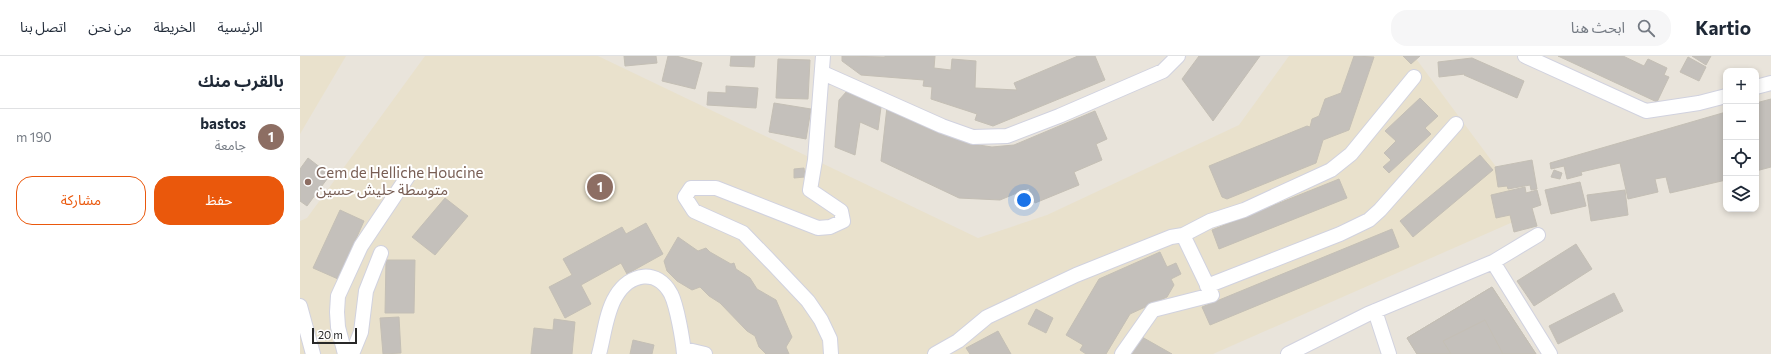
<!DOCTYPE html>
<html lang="ar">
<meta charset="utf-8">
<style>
:root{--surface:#fff;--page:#f6f6f7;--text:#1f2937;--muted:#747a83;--line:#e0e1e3;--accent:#ea580c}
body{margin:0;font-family:Commissioner,"Noto Sans Arabic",sans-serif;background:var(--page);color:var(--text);direction:rtl}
.controls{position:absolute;right:12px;top:12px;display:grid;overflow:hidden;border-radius:8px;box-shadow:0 2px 6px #0003}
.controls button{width:36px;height:36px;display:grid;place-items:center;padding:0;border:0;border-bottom:1px solid var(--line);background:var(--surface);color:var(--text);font:20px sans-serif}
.scale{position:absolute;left:12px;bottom:10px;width:45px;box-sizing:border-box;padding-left:4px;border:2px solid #282828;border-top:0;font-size:11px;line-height:14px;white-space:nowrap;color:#282828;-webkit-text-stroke:3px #fff;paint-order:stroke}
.you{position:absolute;left:724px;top:144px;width:14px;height:14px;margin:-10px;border:3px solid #fff;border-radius:50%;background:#1a73e8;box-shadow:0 0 0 6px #1a73e833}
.badge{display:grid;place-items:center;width:26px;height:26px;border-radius:50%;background:var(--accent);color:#fff;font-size:13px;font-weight:700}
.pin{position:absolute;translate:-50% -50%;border:2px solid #fff;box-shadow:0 1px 4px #0006}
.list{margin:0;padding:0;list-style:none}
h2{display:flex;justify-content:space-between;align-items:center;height:52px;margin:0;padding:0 16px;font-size:17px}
h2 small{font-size:13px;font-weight:400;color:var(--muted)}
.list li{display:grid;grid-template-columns:26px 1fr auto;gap:12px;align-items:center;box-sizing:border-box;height:56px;padding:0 16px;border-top:1px solid var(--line)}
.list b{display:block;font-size:15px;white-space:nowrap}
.list p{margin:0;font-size:13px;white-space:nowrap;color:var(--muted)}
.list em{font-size:13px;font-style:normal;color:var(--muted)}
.actions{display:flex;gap:8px;padding:12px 16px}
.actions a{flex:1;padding:9px 0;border:1px solid var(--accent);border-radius:16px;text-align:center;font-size:14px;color:var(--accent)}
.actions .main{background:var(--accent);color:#fff}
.icon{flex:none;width:22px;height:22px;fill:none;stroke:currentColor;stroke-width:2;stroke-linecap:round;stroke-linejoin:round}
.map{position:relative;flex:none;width:1471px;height:298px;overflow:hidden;direction:ltr}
header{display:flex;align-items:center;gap:24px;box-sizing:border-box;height:56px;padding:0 20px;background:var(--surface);border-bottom:1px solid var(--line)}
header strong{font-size:19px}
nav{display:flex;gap:22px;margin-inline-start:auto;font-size:14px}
.search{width:280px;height:36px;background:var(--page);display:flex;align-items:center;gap:10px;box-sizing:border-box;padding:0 14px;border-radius:16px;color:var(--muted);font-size:15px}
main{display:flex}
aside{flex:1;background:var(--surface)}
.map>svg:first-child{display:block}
.education{fill:#e9e1cc}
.building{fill:#c4c0bb;stroke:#c4bfb5}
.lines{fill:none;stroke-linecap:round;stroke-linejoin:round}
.street-casing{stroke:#d1d2df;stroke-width:16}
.street{stroke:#fff;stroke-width:14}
.education-dot{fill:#8d6e63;stroke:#fff;stroke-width:1.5}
.labels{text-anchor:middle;stroke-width:4;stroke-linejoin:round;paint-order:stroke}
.education-label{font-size:15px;fill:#785e54;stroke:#fff;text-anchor:start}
</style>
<header>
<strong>Kartio</strong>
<div class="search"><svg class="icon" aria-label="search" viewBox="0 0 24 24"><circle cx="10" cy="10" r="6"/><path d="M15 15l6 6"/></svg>ابحث هنا</div>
<nav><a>الرئيسية</a><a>الخريطة</a><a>من نحن</a><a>اتصل بنا</a></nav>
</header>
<main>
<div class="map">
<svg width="1471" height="298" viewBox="0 0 1471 298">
<rect width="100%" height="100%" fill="#e9e4db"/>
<path class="education" d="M 0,0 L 46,0 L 0,78 Z
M 125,0 L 298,0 L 678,182 L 747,159 L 939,69 L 989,0 L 1114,0 L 1231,158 L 913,298 L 0,298 L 0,165 L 7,162 Z"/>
<path class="building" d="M 324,0 L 356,0 L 357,7 L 325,10 Z
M 368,0 L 376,0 L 402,7 L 395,33 L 362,25 Z
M 431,0 L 455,0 L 454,11 L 430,10 Z
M 542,0 L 585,1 L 585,0 L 635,0 L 634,12 L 651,14 L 652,3 L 676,5 L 675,32 L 717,34 L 714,27 L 778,0 L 795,0 L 805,24 L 693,70 L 675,64 L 677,58 L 631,43 L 632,31 L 623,30 L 624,24 L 561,19 L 542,5 Z
M 899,0 L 960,0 L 913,65 L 882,23 Z
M 1054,0 L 1074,1 L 1049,74 L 1023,84 L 1016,107 L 927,143 L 922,141 L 909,110 L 1007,70 L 1010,71 L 1012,63 L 1019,60 L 1025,43 L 1041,37 Z
M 1103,0 L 1120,0 L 1111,8 Z
M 1258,0 L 1323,0 L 1344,10 L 1348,3 L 1367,12 L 1364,19 L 1369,21 L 1357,46 Z
M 1392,0 L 1411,0 L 1406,9 Z
M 1388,1 L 1406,11 L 1399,25 L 1380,16 Z
M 1172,2 L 1224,25 L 1217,42 L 1164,19 L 1165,18 L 1139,21 L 1138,6 Z
M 478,3 L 510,4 L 508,43 L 476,42 Z
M 426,30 L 458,32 L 456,52 L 407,49 L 408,36 L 426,37 Z
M 547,35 L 581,51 L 578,74 L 560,66 L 555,99 L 535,91 L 539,44 Z
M 1120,42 L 1138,60 L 1125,72 L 1131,78 L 1089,117 L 1083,111 L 1091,104 L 1084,97 L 1096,85 L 1085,75 Z
M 1471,43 L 1471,111 L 1456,115 L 1456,47 Z
M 474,47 L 511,53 L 506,83 L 469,76 Z
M 587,51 L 672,88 L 692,91 L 714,89 L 795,55 L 807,83 L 796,88 L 802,104 L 774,116 L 779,129 L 735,147 L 729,132 L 700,144 L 659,142 L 581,105 Z
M 1426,56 L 1426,124 L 1370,137 L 1366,121 L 1355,123 L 1358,136 L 1328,143 L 1320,107 L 1281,116 L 1282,119 L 1267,123 L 1264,110 L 1251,113 L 1250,107 Z
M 1180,99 L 1193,114 L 1113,181 L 1100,165 Z
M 8,102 L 30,119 L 7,150 L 0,145 L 0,113 Z
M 1232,104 L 1237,133 L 1231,134 L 1230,129 L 1208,133 L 1207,130 L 1198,131 L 1195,111 Z
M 504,112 L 505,121 L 494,122 L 494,113 Z
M 1254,114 L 1262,117 L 1260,123 L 1251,121 Z
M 1039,123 L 1047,142 L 919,193 L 912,174 Z
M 1280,126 L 1286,150 L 1251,158 L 1245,134 Z
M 1225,131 L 1226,137 L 1237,134 L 1241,149 L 1232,152 L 1237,170 L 1214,176 L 1210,159 L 1196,162 L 1191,139 Z
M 1325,134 L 1328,159 L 1291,165 L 1287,139 Z
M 145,142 L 168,160 L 135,199 L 112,181 Z
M 40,154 L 64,165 L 38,223 L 13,212 Z
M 346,167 L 363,198 L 327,218 L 321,207 L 281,229 L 291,248 L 265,262 L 249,231 L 272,219 L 263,203 L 322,171 L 326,178 Z
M 1092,173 L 1099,191 L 910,269 L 902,251 Z
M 378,181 L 398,195 L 406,192 L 410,196 L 431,208 L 434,207 L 436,213 L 450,222 L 457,233 L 476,244 L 492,281 L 486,291 L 489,298 L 466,298 L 459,291 L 455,280 L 447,275 L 420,247 L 409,240 L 400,231 L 392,234 L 377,225 L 367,215 L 364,205 Z
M 1276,188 L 1292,213 L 1234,250 L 1217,225 Z
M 860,196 L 867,211 L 876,207 L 881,218 L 871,223 L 874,229 L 867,241 L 830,258 L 806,298 L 786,298 L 780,294 L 783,289 L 766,279 L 799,223 Z
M 86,204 L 115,204 L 114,257 L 85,257 Z
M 1192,231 L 1236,298 L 1203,298 L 1185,264 L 1143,285 L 1151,298 L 1117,298 L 1107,282 Z
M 1192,231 L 1236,298 L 1117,298 L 1107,282 Z
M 1314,237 L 1323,255 L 1258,288 L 1249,270 Z
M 736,253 L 753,262 L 746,277 L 728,268 Z
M 99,261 L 101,297 L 83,298 L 80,262 Z
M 254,263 L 275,266 L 272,298 L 231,298 L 234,272 L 253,274 Z
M 698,275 L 711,298 L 670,298 L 666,292 Z
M 842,281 L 872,298 L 832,298 Z
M 333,284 L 354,289 L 352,298 L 330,298 Z"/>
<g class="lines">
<defs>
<path id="street" d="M 523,0 L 515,104 L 510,134 L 541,155 L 543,165 L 530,171 L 518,172 L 416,132 L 391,132 L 385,141 L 394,155 L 443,177 L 473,208 L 508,245 L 521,264 L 530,283 L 531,298
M 1225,0 L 1346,55 L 1399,47 L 1426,40
M 523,17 L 642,70 L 673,81 L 707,80 L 759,60 L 863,15 L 878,0
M 1456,31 L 1471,27
M 883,179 L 910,165 L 944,154 L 1031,114 L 1051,98 L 1114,21
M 1193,206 L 1250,298
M 907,230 L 1040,178 L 1069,164 L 1080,154 L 1156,68
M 0,250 L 13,298
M 1075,255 L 1089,298
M 384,293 L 405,298
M 45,298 L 38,271 L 37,256 L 38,240 L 61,190 L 108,120
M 52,298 L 61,276 L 66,235 L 81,197
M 299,298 C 304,280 306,256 316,240 C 330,217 357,212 371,238 C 377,250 383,285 384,298
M 635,298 L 658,285 L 687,261 L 776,219 L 871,181 L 883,179 L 912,239 L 853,254 L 822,298
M 988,298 L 1068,258 L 1193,206 L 1238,179"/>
</defs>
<use href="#street" class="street-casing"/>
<use href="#street" class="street"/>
</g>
<circle class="education-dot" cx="8" cy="126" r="4"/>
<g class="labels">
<g class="education-label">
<text x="16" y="122">Cem de Helliche Houcine<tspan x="16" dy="17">متوسطة حليش حسين</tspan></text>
</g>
</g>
</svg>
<div class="controls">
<button>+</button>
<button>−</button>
<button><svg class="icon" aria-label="locate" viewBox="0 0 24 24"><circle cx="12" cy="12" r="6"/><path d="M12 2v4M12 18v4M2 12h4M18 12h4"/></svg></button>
<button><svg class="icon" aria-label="layers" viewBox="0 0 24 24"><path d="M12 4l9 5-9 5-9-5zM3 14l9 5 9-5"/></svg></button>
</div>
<div class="scale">20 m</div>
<div class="you"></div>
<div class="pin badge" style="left:300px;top:131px;background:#8d6e63">1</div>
</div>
<aside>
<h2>بالقرب منك<small></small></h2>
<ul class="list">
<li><span class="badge" style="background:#8d6e63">1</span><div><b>bastos</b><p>جامعة</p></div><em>190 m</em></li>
</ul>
<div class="actions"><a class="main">حفظ</a><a>مشاركة</a></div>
</aside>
</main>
